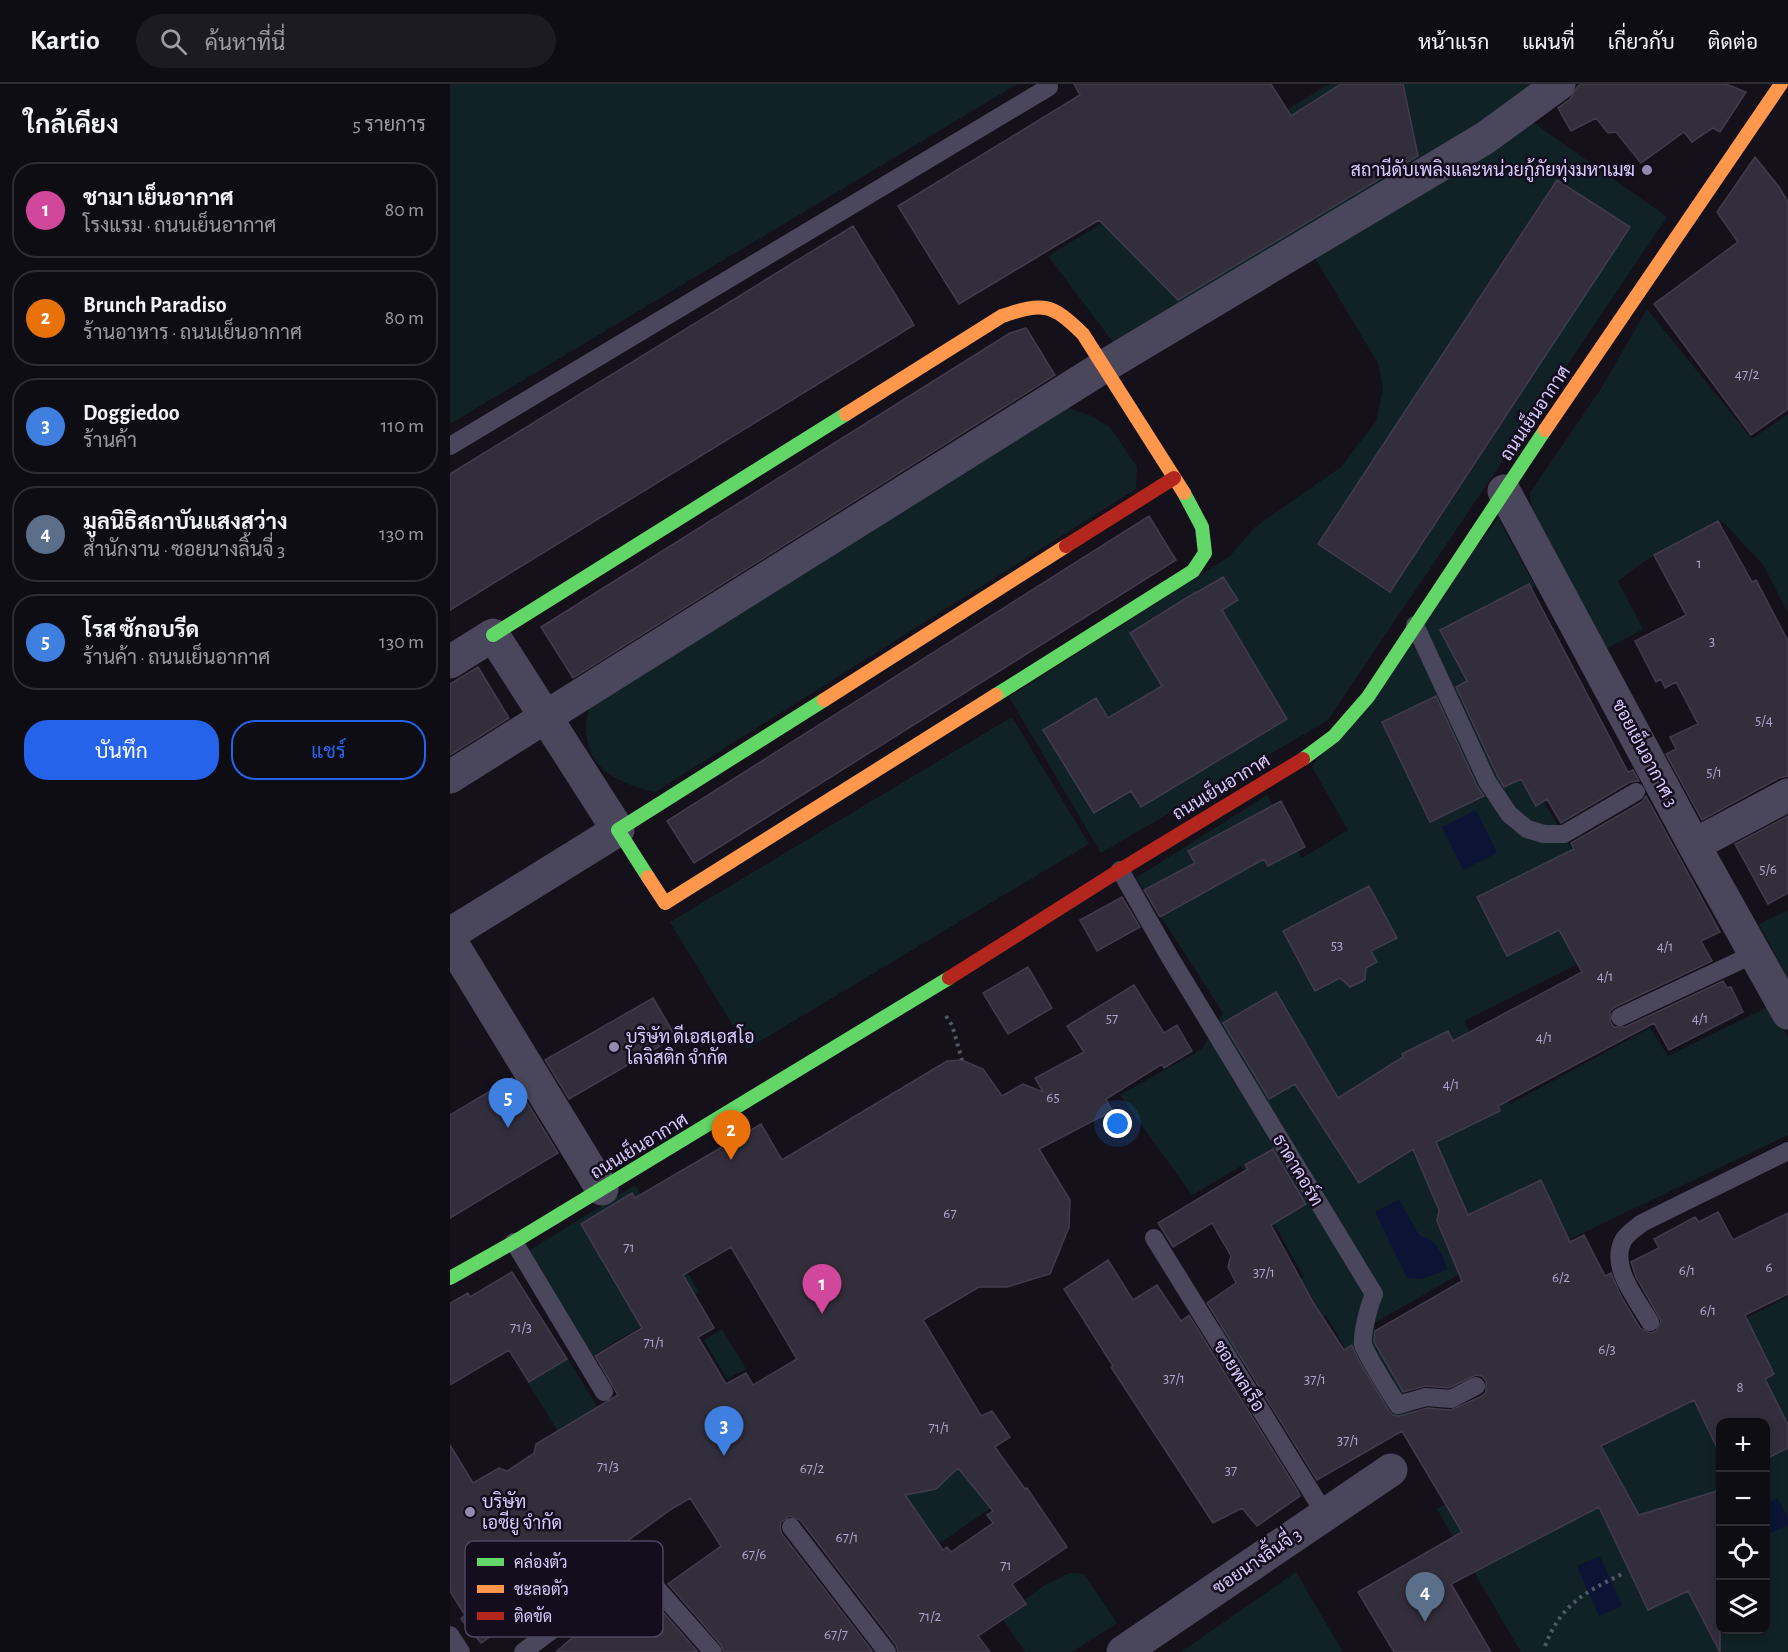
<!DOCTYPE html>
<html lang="th">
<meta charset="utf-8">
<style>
:root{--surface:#0f0d14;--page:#1d1b22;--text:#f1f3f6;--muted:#9b9ca0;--line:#2f2d34;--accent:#2563eb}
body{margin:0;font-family:"Alegreya Sans",Sarabun,sans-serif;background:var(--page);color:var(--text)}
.controls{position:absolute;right:18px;bottom:18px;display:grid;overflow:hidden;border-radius:12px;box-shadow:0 3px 9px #0003}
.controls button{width:54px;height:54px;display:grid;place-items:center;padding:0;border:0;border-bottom:2px solid var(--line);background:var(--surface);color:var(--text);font:30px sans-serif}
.you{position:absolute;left:668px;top:1040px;width:21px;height:21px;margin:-15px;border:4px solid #fff;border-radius:50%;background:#1a73e8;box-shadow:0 0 0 9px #1a73e833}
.badge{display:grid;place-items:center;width:39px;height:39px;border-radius:50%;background:var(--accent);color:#fff;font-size:20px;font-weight:700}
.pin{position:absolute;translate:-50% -50px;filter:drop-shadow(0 2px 3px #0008)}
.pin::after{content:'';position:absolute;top:32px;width:21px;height:18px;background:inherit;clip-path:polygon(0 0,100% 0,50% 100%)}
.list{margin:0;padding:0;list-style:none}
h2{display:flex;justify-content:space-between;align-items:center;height:78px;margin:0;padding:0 24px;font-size:26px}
h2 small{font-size:20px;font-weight:400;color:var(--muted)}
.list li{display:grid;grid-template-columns:39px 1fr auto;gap:18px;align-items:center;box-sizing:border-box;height:96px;margin:0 12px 12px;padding:0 12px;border:2px solid var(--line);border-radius:24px}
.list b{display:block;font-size:22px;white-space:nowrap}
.list p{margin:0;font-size:20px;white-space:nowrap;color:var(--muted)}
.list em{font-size:20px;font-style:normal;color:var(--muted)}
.actions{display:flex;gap:12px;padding:18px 24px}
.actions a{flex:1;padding:14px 0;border:2px solid var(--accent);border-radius:24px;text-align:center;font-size:21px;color:var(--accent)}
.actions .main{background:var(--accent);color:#fff}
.icon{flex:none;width:33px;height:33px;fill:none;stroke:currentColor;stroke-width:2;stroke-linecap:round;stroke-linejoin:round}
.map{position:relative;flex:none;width:1338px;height:1568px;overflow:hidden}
header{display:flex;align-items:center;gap:36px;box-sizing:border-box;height:84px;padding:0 30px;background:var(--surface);border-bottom:2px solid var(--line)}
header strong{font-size:28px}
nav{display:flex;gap:33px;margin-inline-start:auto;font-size:21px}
.search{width:420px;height:54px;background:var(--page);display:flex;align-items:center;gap:15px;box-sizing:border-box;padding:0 21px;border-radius:33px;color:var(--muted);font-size:22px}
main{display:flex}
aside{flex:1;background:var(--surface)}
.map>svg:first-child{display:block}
.green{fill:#112226;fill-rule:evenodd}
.water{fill:#0c1436}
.building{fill:#332e3c;stroke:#423b4e;stroke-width:1.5;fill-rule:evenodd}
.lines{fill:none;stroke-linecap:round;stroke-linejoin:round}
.path{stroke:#4f5866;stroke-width:4;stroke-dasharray:3 4.5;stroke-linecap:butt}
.lane{stroke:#4a465b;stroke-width:18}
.street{stroke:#4a465b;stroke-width:33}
.fast{stroke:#63d668;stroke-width:14}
.slow{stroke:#ff974d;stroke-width:14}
.jam{stroke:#b3261e;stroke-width:14}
.poi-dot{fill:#958bae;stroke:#130d1e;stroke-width:2}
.labels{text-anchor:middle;stroke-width:5;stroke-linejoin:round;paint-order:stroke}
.number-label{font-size:15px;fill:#b0a4cd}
.poi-label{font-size:18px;fill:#daccfd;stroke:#130d1e;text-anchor:start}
.street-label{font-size:18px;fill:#daccfd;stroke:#130d1e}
.key{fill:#130d1e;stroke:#4f4661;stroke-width:1.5}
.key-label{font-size:16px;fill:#daccfd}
</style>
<header>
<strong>Kartio</strong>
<div class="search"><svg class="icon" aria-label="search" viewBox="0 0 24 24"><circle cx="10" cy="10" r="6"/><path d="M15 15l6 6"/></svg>ค้นหาที่นี่</div>
<nav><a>หน้าแรก</a><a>แผนที่</a><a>เกี่ยวกับ</a><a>ติดต่อ</a></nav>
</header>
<main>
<aside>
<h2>ใกล้เคียง<small>5 รายการ</small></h2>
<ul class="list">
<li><span class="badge" style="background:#d1479c">1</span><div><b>ชามา เย็นอากาศ</b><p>โรงแรม · ถนนเย็นอากาศ</p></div><em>80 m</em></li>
<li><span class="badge" style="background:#e8710a">2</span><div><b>Brunch Paradiso</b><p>ร้านอาหาร · ถนนเย็นอากาศ</p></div><em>80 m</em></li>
<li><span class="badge" style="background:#3f7fe0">3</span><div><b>Doggiedoo</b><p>ร้านค้า</p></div><em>110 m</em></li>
<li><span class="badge" style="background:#5c6f8a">4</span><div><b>มูลนิธิสถาบันแสงสว่าง</b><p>สำนักงาน · ซอยนางลิ้นจี่ 3</p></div><em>130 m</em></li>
<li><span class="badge" style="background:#3f7fe0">5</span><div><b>โรส ซักอบรีด</b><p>ร้านค้า · ถนนเย็นอากาศ</p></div><em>130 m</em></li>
</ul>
<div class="actions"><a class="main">บันทึก</a><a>แชร์</a></div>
</aside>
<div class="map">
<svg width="1338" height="1568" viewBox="0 0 1338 1568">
<rect width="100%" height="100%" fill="#14111a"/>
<path class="green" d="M 0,0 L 567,0 L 0,340 Z
M 879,0 L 1095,0 L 666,262 L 598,172 Z
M 1077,34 L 1217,133 L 878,636 L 651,769 L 559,613 L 780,472 L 805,443 L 891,383 L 926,337 L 933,305 L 928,279 L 862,169 Z
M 1197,225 L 1302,355 L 1338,330 L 1338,529 L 1314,482 L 1273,438 L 1196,476 L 1168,497 L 1193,545 L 1154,566 L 1081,424 L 1080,409 L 1152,303 Z
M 611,322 L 639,331 L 660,343 L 687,383 L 686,405 L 205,708 C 169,699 135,686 136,642 C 136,634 139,626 141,618 Z
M 1048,434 L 1085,502 L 1008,549 L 1087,706 L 1176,856 L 1014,937 L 1060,1020 L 1200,944 L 1218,972 L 1319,922 L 1338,953 L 1338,1051 L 1055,1186 L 1046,1169 L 923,1240 L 965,1333 L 942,1347 L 876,1231 L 790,1284 L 768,1244 L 854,1193 L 791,1082 L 742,1111 L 670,1011 L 752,965 L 773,929 L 686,794 L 817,711 L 852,774 L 898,746 L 862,683 Z
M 562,633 L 639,760 L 297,965 L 220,838 Z
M 1338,826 L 1338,895 L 1309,840 Z
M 185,1101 L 249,1208 L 140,1273 L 75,1169 Z
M 1338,1213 L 1338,1568 L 1071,1568 L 987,1425 L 1140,1337 L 1130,1317 ZM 1270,1338 L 1316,1338 L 1316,1546 L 1270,1546 Z
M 272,1245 L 296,1285 L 277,1295 L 254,1256 Z
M 115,1270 L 150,1327 L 112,1354 L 75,1294 Z
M 405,1315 L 560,1411 L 446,1489 Z
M 846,1488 L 893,1568 L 731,1568 Z
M 620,1489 L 634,1490 L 667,1539 L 622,1568 L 575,1568 L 552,1534 L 593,1502 Z"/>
<path class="water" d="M 1026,726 L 1047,769 L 1013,786 L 992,743 Z
M 949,1115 L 969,1151 C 987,1157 992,1167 997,1186 L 971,1195 L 957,1194 L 925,1128 Z
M 1328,1414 L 1338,1435 L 1338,1441 L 1316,1451 L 1316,1420 Z
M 1150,1472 L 1172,1522 L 1149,1532 L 1127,1482 Z"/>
<path class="building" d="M 624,0 L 821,0 L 841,32 L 891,0 L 953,0 L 968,72 L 728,216 L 649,136 L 509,220 L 448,122 L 630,11 Z
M 1131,0 L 1276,0 L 1296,8 L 1270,48 L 1263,44 L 1242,58 L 1234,48 L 1191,79 L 1166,48 L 1158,49 L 1146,34 L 1121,47 L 1108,24 L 1120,15 L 1127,3 Z
M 1305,73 L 1329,103 L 1338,118 L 1338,325 L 1301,351 L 1204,220 L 1288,158 L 1267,128 Z
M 1107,96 L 1180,143 L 940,508 L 868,460 Z
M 403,142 L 464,241 L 0,526 L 0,390 Z
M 576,244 L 605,291 L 123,594 L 91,543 L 560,249 Z
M 699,432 L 726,476 L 244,779 L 217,737 Z
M 1268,437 L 1302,498 L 1306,496 L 1338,557 L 1338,692 L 1329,694 L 1252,736 L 1216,670 L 1226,665 L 1220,653 L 1248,640 L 1226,598 L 1215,604 L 1211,595 L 1206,598 L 1185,557 L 1236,531 L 1204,471 Z
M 773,493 L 788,516 L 772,526 L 837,635 L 691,723 L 681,707 L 644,729 L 593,646 L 646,614 L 658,634 L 712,602 L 680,549 L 746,508 L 746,509 Z
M 1079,500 L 1178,688 L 1183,686 L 1189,697 L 1180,698 L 1111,739 L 1097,715 L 1086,722 L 1071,695 L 1054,703 L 1047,691 L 1006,603 L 1017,597 L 990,546 Z
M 28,583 L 59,634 L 0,671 L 0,600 Z
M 986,612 L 1027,702 L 1034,712 L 980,738 L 932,638 Z
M 1196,712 L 1270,848 L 1251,857 L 1262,877 L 1165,923 L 1160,927 L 1160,937 L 1164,943 L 1175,943 L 1273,897 L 1277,904 L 1281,903 L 1293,928 L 1219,966 L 1204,939 L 1048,1022 L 1050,1027 L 986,1058 L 1018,1131 L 1091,1096 L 1120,1158 L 1134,1151 L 1155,1192 L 1161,1189 L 1172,1214 L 1190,1244 L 1200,1249 L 1206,1247 L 1211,1237 L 1186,1193 L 1181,1178 L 1209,1164 L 1204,1155 L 1245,1133 L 1249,1138 L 1268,1128 L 1283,1156 L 1338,1129 L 1338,1210 L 1295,1231 L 1324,1290 L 1315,1295 L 1338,1341 L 1338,1364 L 1316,1375 L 1316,1338 L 1270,1338 L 1270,1370 L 1244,1316 L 1151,1362 L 1189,1431 L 1270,1406 L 1270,1568 L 1238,1507 L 1198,1526 L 1149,1423 L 1001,1500 L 1041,1568 L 944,1568 L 908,1508 L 1012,1448 L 952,1347 L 867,1396 L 757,1219 L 786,1199 L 778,1183 L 781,1172 L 762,1139 L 723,1163 L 708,1139 L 798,1085 L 795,1081 L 823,1065 L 856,1120 L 821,1141 L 864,1220 L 894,1266 L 902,1261 L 909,1277 L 939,1327 L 943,1331 L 950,1332 L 977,1324 L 1001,1326 L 1032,1312 L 1036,1308 L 1036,1297 L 1032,1292 L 1026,1291 L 999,1304 L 976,1302 L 953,1308 L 924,1258 L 925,1247 L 1012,1197 L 987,1137 L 989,1126 L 963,1065 L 909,1099 L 845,1000 L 819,1015 L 773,939 L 826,908 L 888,1014 L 953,973 L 952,970 L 998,947 L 1003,957 L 1132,888 L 1109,846 L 1057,872 L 1027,813 L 1124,765 L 1121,759 L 1192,718 Z
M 831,717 L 855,763 L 818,782 L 814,775 L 710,833 L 694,806 L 745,779 L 738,767 Z
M 1338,732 L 1338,809 L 1318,820 L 1285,760 Z
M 919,802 L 947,854 L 921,867 L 927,878 L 916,884 L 915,896 L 900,903 L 890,894 L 865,907 L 833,847 Z
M 672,813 L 690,843 L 647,867 L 630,836 Z
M 578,883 L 602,924 L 558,950 L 533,909 Z
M 684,901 L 714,949 L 727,941 L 742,967 L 714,984 L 712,980 L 656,1015 L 662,1027 L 589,1065 L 620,1116 L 619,1143 L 600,1190 L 557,1203 L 529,1203 L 473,1236 L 531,1332 L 542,1327 L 560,1353 L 545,1363 L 575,1405 L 577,1404 L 617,1463 L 562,1500 L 576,1520 L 528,1552 L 540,1568 L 448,1568 L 446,1561 L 350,1436 L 340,1432 L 331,1438 L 330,1444 L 332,1450 L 423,1568 L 274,1568 L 271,1561 L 218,1500 L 271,1462 L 240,1414 L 220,1426 L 107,1508 L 106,1506 L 31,1559 L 11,1535 L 15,1531 L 0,1507 L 0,1361 L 23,1399 L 49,1384 L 57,1387 L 84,1369 L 86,1360 L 168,1311 L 145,1272 L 192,1244 L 131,1140 L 182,1109 L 185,1114 L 311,1040 L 332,1076 L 497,977 L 512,976 L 533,985 L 552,1012 L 573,1000 L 593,1008 L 585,994 L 634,968 L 617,942 ZM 281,1163 L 347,1275 L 303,1301 L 296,1289 L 276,1300 L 248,1253 L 264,1244 L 233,1191 ZM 508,1384 L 543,1427 L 537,1431 L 543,1439 L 501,1468 L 497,1463 L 493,1466 L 455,1411 L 486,1405 Z
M 203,914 L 226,953 L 119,1015 L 95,976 Z
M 62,994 L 108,1069 L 0,1134 L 0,1031 Z
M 658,1176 L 683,1216 L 707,1201 L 731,1237 L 739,1231 L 848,1407 L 850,1412 L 807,1442 L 792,1424 L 763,1439 L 661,1283 L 663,1282 L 614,1205 Z
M 62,1188 L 117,1275 L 79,1298 L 59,1266 L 0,1301 L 0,1219 L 18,1209 L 20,1213 Z
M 182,1501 L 195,1517 L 200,1513 L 248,1568 L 106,1568 Z"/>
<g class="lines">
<path class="path" d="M 496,932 L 502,941 L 512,976
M 1095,1562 C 1112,1519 1134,1509 1174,1489"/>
<path class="lane" d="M 0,362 L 599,3
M 965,541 L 1037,697 L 1059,730 L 1077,745 L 1094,750 L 1114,750 L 1186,708
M 670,786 L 719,872 L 924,1210 C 919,1222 912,1248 913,1260 C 915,1269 942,1312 948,1321 L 976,1313 L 1001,1315 L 1026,1302
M 1170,933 L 1304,870
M 704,1154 L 875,1430
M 64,1158 L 154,1308
M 1200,1238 C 1187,1215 1158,1182 1174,1155 C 1178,1149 1186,1144 1192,1139 L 1338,1067
M 341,1443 L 437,1568
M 0,1551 L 11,1568
M 73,1568 L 182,1486 L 188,1486 L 194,1490 L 263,1568"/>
<path class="street" d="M 1054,407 L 1244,761 L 1338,929
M 0,578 L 43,551 L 168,746 L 0,850
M 0,693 L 653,283 L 1035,54 L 1109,0
M 1244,761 L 1338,711
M 0,856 L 152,1105
M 673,1568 L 941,1386"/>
<path class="fast" d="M 43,551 L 396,330
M 546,611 L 743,487 L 755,469 L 752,443 L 734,409
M 853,675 L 884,652 L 918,613 L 1095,346
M 198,793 L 168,746 L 374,616
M 0,1194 L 64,1158 L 499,894"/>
<path class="slow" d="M 396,330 L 552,232 C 594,218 601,219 633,250 L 734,409
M 1095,346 L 1331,0
M 374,616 L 616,462
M 198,793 L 215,819 L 546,611"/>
<path class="jam" d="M 616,462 L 724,394
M 499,894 L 670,786 L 853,675"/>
</g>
<g class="poi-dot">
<circle cx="1197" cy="86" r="6"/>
<circle cx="164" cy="963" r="6"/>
<circle cx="20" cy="1428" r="6"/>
</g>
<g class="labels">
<g class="number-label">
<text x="1297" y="295">47/2</text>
<text x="1249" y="484">1</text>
<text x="1262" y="562">3</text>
<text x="1314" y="641">5/4</text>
<text x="1264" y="693">5/1</text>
<text x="1318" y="790">5/6</text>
<text x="887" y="866">53</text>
<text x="1215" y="867">4/1</text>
<text x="1155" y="897">4/1</text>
<text x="662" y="939">57</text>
<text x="1250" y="939">4/1</text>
<text x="1094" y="958">4/1</text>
<text x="1001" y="1005">4/1</text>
<text x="603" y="1018">65</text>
<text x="500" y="1134">67</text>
<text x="179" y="1168">71</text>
<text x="1319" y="1188">6</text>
<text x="1237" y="1191">6/1</text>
<text x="814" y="1193">37/1</text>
<text x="1111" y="1198">6/2</text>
<text x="1258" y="1231">6/1</text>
<text x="71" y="1248">71/3</text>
<text x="204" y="1263">71/1</text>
<text x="1157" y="1270">6/3</text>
<text x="724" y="1299">37/1</text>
<text x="865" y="1300">37/1</text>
<text x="1290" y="1308">8</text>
<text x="489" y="1348">71/1</text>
<text x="898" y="1361">37/1</text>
<text x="158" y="1387">71/3</text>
<text x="362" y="1389">67/2</text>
<text x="781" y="1391">37</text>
<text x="397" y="1458">67/1</text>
<text x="304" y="1475">67/6</text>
<text x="556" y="1486">71</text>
<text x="480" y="1537">71/2</text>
<text x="386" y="1555">67/7</text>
</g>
<g class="poi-label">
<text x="1185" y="92" text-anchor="end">สถานีดับเพลิงและหน่วยกู้ภัยทุ่งมหาเมฆ</text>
<text x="176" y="959">บริษัท ดีเอสเอสโอ<tspan x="176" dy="21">โลจิสติก จำกัด</tspan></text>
<text x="32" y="1424">บริษัท<tspan x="32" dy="21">เอซียู จำกัด</tspan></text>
</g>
<g class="street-label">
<text transform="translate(1085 329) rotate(-56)" y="6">ถนนเย็นอากาศ</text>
<text transform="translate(1195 669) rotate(62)" y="6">ซอยเย็นอากาศ 3</text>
<text transform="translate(771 703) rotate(-31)" y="6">ถนนเย็นอากาศ</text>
<text transform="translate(189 1062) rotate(-31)" y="6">ถนนเย็นอากาศ</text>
<text transform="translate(848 1086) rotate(59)" y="6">ธาดาคอร์ท</text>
<text transform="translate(789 1292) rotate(58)" y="6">ซอยพลเรือ</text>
<text transform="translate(807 1477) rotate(-34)" y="6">ซอยนางลิ้นจี่ 3</text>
</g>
</g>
<rect x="15" y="1457" width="198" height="96" rx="9" class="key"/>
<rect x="27" y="1474" width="27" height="8" fill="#63d668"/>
<rect x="27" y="1501" width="27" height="8" fill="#ff974d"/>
<rect x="27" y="1528" width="27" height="8" fill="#b3261e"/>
<g class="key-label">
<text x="64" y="1484">คล่องตัว</text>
<text x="64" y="1511">ชะลอตัว</text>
<text x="64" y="1538">ติดขัด</text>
</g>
</svg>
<div class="controls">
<button>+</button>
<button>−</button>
<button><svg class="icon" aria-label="locate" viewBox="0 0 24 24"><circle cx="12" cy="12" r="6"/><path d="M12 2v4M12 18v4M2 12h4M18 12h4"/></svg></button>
<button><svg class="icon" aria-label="layers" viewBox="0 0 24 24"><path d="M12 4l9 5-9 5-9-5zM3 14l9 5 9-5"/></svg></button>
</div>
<div class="you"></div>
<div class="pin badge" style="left:372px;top:1230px;background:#d1479c">1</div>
<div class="pin badge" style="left:281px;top:1076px;background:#e8710a">2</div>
<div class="pin badge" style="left:274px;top:1372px;background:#3f7fe0">3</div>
<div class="pin badge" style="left:975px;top:1538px;background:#5c6f8a">4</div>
<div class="pin badge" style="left:58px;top:1044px;background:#3f7fe0">5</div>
</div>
</main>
